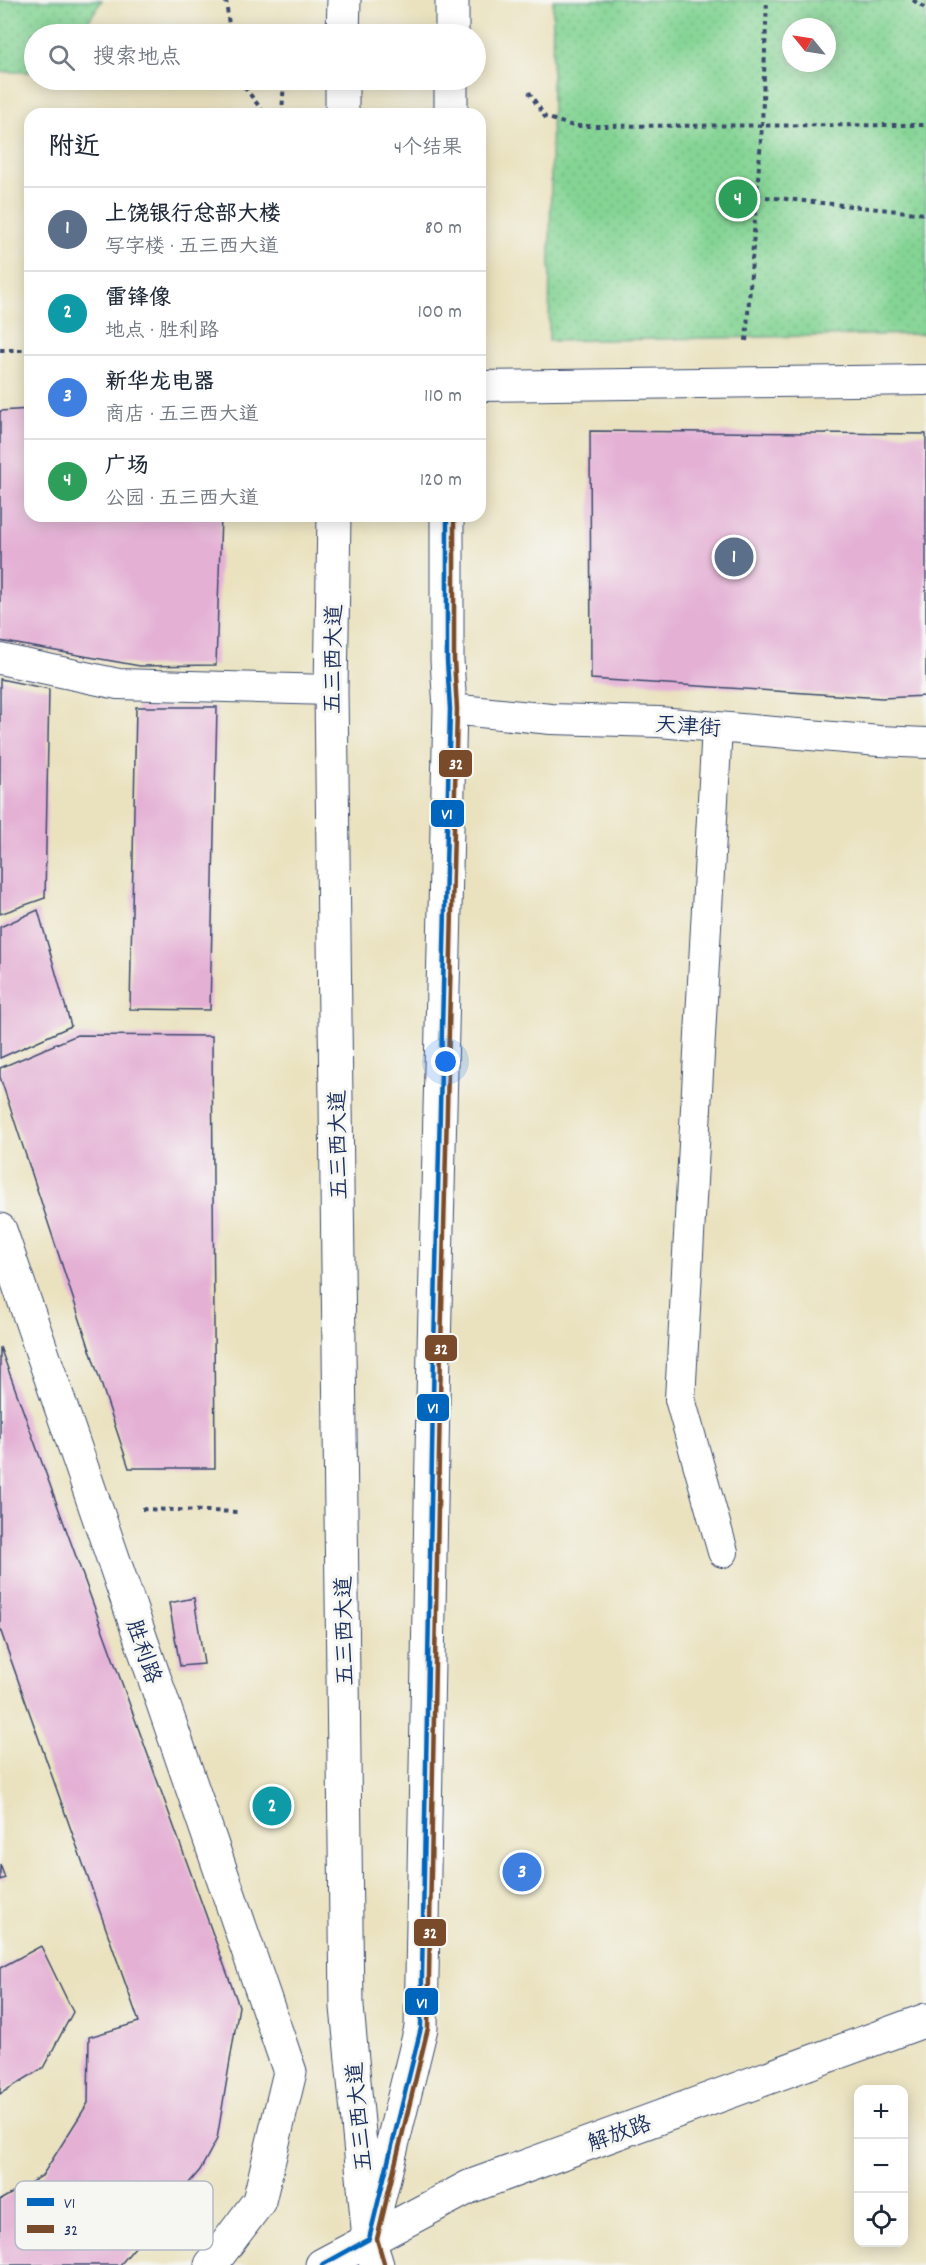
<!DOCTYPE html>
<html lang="zh">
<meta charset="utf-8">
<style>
:root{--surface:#fff;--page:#f6f6f7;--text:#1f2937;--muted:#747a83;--line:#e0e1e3;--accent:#b5179e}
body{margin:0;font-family:Dekko,"LXGW WenKai TC",sans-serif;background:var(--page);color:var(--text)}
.controls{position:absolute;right:18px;bottom:18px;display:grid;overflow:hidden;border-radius:12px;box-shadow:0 3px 15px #0003}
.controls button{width:54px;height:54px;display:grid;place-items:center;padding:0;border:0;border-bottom:2px solid var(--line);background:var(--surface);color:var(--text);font:30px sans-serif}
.compass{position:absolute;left:782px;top:18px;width:54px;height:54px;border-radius:50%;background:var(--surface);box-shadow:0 3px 15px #0003;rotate:300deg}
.you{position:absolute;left:446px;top:1062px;width:21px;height:21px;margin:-15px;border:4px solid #fff;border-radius:50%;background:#1a73e8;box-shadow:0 0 0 9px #1a73e833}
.badge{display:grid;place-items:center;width:39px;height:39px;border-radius:50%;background:var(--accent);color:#fff;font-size:20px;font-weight:700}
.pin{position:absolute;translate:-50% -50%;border:3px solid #fff;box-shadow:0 2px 6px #0006}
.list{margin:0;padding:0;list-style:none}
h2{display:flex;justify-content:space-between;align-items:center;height:78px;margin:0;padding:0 24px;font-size:26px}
h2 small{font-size:20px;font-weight:400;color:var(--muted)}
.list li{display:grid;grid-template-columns:39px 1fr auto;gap:18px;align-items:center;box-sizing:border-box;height:84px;padding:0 24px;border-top:2px solid var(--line)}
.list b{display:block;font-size:22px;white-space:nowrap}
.list p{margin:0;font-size:20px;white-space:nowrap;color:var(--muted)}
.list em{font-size:20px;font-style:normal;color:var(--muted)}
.icon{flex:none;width:33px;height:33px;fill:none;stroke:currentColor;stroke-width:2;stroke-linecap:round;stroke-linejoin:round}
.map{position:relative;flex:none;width:926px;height:2265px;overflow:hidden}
.search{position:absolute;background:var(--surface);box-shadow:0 3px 15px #0003;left:24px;top:24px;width:462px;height:66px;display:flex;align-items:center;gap:15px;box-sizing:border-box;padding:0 21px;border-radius:33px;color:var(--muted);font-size:22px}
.panel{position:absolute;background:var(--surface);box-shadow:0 3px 15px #0003;left:24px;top:108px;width:462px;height:414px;border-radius:18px}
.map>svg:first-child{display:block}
.park{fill:url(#park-dots);stroke:#508279;stroke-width:1.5;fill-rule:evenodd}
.building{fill:#e4b1d5}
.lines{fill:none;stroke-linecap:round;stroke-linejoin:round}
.lane-casing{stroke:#3a4a6d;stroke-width:32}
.secondary-casing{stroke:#3a4a6d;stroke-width:35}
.path{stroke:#3a4a6d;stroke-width:4;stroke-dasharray:4.5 4.5;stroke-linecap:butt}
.lane{stroke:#fff;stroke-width:30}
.secondary{stroke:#fff;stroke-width:33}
.bus-1-casing{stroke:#f6f6f2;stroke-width:9}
.bus-2-casing{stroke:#f6f6f2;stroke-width:9}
.bus-1{stroke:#0065bd;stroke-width:4.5}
.bus-2{stroke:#7a4b2a;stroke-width:4.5}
.labels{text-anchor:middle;stroke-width:6;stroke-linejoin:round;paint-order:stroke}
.street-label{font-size:22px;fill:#1b2f5e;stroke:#f6f6f2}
.key{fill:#f6f6f2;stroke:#b4bac6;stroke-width:1.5}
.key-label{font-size:16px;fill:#1b2f5e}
.line-badge{stroke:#f6f6f2;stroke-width:2}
.badge-label{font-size:16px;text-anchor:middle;font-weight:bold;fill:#fff}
</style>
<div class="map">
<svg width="926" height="2265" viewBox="0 0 926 2265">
<defs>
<pattern id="park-dots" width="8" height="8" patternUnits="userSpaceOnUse" patternTransform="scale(1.5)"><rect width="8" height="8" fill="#84d494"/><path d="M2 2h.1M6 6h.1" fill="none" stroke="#71b682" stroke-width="1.8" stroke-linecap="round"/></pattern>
</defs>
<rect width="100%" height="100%" fill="#f6f6f2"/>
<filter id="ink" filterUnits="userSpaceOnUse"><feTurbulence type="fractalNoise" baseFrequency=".0167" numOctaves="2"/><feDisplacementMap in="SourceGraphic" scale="12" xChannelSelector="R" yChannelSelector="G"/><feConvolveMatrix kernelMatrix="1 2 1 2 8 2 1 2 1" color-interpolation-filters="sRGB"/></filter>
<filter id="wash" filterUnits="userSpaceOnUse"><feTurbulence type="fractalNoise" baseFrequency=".008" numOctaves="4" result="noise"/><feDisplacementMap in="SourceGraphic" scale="24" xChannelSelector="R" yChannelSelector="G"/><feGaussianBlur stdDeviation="1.35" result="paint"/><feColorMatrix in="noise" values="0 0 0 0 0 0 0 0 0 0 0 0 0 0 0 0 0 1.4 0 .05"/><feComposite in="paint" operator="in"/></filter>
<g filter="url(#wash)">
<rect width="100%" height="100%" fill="#eae2bf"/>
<path class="park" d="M 0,0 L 102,0 L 80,34 L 34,34 L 34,72 L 0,72 Z
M 553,0 L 926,0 L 926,334 L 549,341 ZM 791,27 L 827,27 L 827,63 L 791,63 Z"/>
<g id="blocks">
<path class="building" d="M 30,409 L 30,516 L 221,516 L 216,665 L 140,666 L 0,641 L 0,411 Z
M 590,431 L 926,434 L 926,696 L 882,698 L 591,679 Z
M 0,679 L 49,689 L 45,898 L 0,914 Z
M 136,707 L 217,707 L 210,1010 L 130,1009 Z
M 38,910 L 71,1026 L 0,1058 L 0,927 Z
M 77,1035 L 212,1036 L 215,1468 L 129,1468 L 0,1077 L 0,1068 Z
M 0,1347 L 239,2006 L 217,2139 L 200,2170 L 120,2265 L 0,2265 L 0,2200 L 42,2176 L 88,2103 L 89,2037 L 139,2022 L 0,1629 Z
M 194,1598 L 204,1664 L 180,1666 L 169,1603 Z
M 0,1864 L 5,1878 L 0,1880 Z
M 41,1946 L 73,2012 L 43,2068 L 0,2094 L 0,1968 Z"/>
</g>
</g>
<g filter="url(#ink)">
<use href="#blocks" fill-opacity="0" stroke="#3a4a6d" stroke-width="1.5"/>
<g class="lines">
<defs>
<path id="lane" d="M 480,386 L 926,380
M 0,659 L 118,684 L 331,690
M 450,709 L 551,719 L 659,722 L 879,741 L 926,743
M 717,727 L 680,1399 L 723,1552"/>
<path id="secondary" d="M 343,34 L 344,0
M 452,34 L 452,0
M 342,114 L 342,80
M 451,114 L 451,80
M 334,516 L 331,690 L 347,2007 L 369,2239 L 377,2265
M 0,1230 L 290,2072 L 259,2201 L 211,2265
M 375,2214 L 421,2028 L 434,1349 L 450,709 L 447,660 L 447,516
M 322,2265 L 469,2187 L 926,2020"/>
</defs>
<use href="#lane" class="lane-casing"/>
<use href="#secondary" class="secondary-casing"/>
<path class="path" d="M 226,0 L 230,34
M 913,0 L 926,9
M 239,80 L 265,114
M 529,92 L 545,117 L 573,126 L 926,125
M 282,114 L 284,80
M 757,196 L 926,214
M 746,341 L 762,125 L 767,0
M 0,350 L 30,350
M 142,1509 L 240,1512"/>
<use href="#lane" class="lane"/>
<use href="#secondary" class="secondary"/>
<defs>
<path id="bus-1" d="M 322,2265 L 369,2239 L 421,2028 L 434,1349 L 450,709 L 447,660 L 447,516"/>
<path id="bus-2" d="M 384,2263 L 377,2239 L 428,2028 L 441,1349 L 457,709 L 454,660 L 454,516"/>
</defs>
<use href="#bus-1" class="bus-1-casing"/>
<use href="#bus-2" class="bus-2-casing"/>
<use href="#bus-1" class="bus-1"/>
<use href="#bus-2" class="bus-2"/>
</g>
</g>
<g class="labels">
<g class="street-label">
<text transform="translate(332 659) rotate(-89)" y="8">五三西大道</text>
<text transform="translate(688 725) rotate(4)" y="8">天津街</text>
<text transform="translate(337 1145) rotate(-91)" y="8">五三西大道</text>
<text transform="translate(343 1631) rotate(-91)" y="8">五三西大道</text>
<text transform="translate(145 1651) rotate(71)" y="8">胜利路</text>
<text transform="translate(358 2117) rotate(-95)" y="8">五三西大道</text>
<text transform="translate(619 2132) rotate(-20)" y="8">解放路</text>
</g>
</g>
<rect x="15" y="2181" width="198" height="69" rx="9" class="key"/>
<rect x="27" y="2198" width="27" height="8" fill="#0065bd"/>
<rect x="27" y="2225" width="27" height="8" fill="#7a4b2a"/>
<g class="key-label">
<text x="64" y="2208">V1</text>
<text x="64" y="2235">32</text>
</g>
<g class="line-badge">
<rect x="438" y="749" width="35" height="29" rx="6" fill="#7a4b2a"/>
<rect x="430" y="799" width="35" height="29" rx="6" fill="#0065bd"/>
<rect x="424" y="1334" width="34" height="28" rx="6" fill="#7a4b2a"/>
<rect x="416" y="1393" width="34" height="29" rx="6" fill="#0065bd"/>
<rect x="413" y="1918" width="34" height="29" rx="6" fill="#7a4b2a"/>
<rect x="404" y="1987" width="35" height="29" rx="6" fill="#0065bd"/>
</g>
<g class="badge-label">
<text x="456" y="769">32</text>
<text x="447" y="819">V1</text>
<text x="441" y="1354">32</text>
<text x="433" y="1413">V1</text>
<text x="430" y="1938">32</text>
<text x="422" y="2008">V1</text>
</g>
</svg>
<div class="controls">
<button>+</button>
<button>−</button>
<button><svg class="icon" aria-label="locate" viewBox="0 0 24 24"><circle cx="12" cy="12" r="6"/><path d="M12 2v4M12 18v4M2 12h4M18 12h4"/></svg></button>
</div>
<svg class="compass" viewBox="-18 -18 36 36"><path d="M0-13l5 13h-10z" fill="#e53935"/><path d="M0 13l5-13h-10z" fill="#747a83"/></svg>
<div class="you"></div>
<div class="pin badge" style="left:734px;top:557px;background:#5c6f8a">1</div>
<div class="pin badge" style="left:272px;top:1806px;background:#0f9aa8">2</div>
<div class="pin badge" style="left:522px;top:1872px;background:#3f7fe0">3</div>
<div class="pin badge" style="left:738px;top:199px;background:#2e9e5b">4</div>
<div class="search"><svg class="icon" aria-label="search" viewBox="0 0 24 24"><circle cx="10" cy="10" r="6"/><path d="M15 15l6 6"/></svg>搜索地点</div>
<section class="panel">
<h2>附近<small>4个结果</small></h2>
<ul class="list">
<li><span class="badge" style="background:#5c6f8a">1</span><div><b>上饶银行总部大楼</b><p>写字楼 · 五三西大道</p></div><em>80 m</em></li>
<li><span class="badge" style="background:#0f9aa8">2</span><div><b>雷锋像</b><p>地点 · 胜利路</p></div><em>100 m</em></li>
<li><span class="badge" style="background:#3f7fe0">3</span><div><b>新华龙电器</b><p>商店 · 五三西大道</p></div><em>110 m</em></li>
<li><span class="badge" style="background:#2e9e5b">4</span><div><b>广场</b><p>公园 · 五三西大道</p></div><em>120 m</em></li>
</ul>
</section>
</div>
